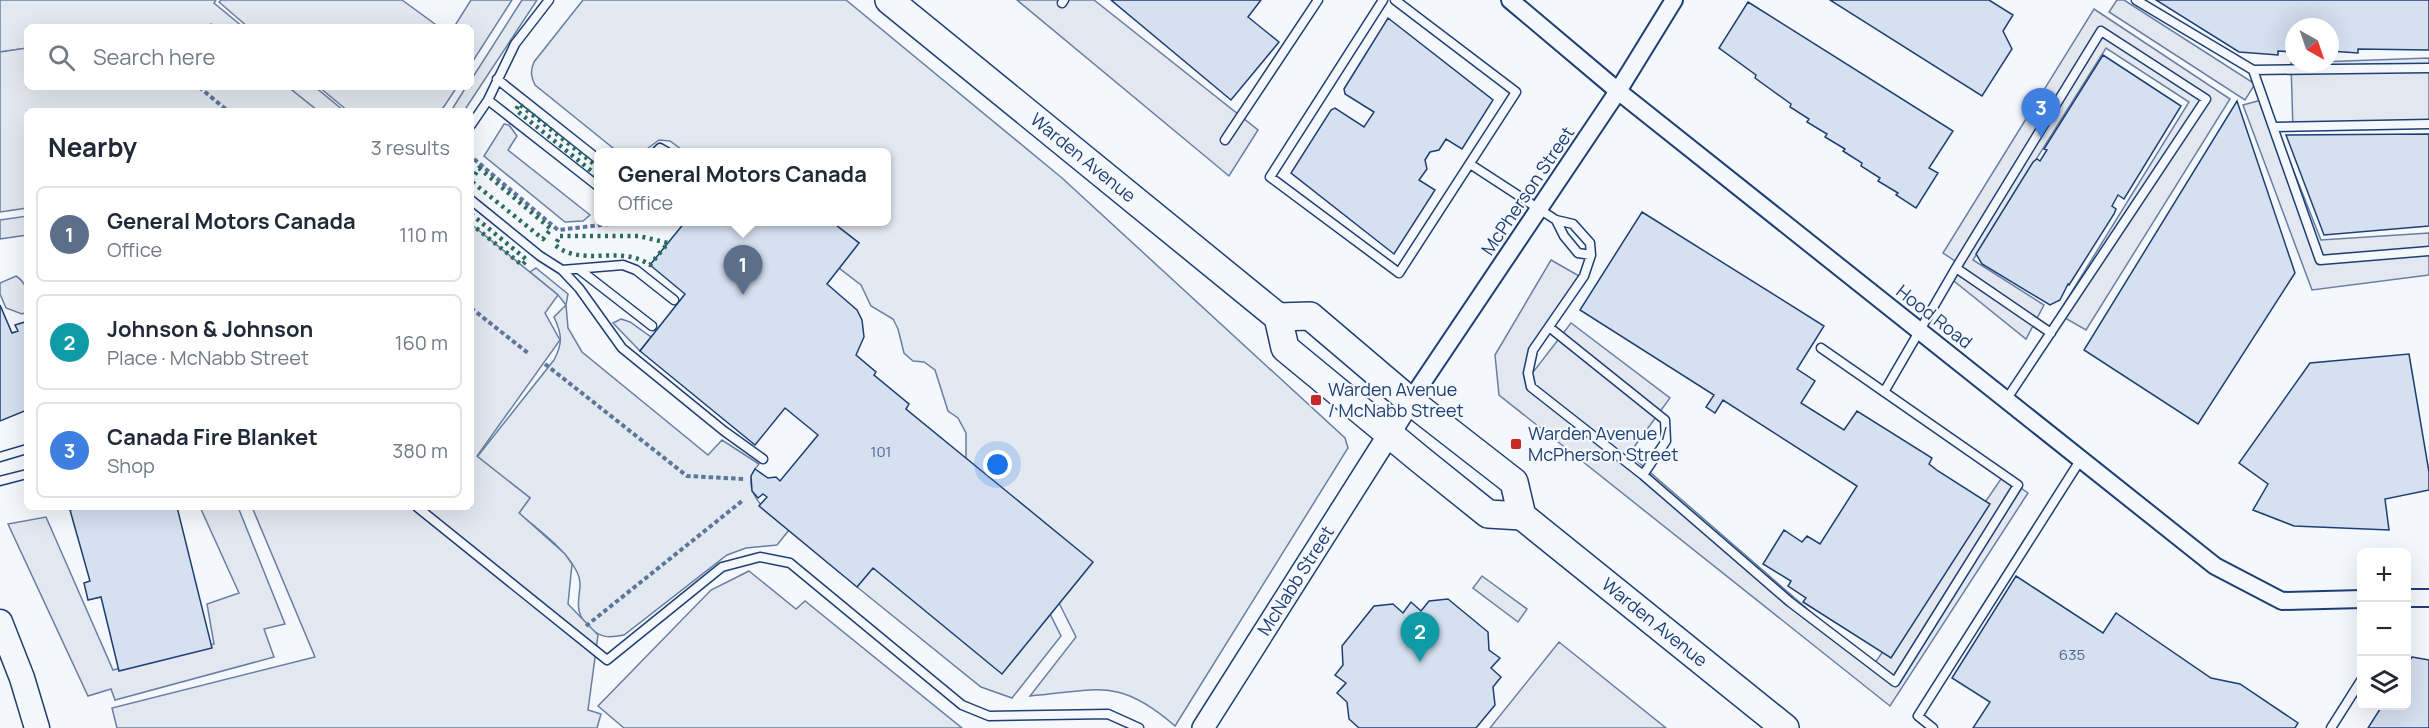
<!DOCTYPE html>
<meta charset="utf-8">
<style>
:root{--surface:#fff;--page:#f6f6f7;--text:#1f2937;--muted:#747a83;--line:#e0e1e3;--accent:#db2777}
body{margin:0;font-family:Manrope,sans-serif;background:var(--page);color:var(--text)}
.controls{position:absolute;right:18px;bottom:18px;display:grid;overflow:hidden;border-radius:9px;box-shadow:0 6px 24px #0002}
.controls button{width:54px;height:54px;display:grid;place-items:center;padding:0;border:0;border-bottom:2px solid var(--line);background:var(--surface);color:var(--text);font:30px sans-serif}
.compass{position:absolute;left:2285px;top:18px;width:54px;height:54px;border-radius:50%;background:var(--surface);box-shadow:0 6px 24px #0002;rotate:140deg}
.you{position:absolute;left:998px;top:465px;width:21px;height:21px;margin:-15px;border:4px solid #fff;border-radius:50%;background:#1a73e8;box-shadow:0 0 0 9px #1a73e833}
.badge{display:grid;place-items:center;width:39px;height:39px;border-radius:50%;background:var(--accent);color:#fff;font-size:20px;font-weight:700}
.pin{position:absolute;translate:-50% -50px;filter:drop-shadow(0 2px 3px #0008)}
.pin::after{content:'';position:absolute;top:32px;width:21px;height:18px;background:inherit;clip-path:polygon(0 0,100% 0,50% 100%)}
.popup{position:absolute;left:594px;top:148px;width:297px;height:78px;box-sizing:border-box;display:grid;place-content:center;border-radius:9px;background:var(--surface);filter:drop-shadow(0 2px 4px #0005);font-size:20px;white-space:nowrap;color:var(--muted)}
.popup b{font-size:22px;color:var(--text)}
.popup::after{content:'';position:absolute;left:50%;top:100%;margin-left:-12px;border:12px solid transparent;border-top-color:var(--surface)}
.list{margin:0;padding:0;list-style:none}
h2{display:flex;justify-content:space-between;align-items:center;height:78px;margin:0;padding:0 24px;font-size:26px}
h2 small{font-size:20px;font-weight:400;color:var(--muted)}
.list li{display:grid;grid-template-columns:39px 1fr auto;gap:18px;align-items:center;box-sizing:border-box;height:96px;margin:0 12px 12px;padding:0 12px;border:2px solid var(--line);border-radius:9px}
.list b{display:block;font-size:22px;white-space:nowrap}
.list p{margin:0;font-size:20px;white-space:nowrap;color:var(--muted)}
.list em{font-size:20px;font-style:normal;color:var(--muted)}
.icon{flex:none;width:33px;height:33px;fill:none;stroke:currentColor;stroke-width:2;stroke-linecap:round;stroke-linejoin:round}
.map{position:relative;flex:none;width:2429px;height:728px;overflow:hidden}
.search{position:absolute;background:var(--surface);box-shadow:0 6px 24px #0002;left:24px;top:24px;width:450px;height:66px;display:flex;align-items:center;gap:15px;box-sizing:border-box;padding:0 21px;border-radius:9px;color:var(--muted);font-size:22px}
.panel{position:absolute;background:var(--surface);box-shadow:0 6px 24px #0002;left:24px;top:108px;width:450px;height:402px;border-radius:9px}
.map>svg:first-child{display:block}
.green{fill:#e3e9f0;stroke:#687fa3;stroke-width:1.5}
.parking{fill:#e3e8f0;stroke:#687fa3;stroke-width:1.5}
.building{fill:#d5e0f0;stroke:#1d3f73;stroke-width:1.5}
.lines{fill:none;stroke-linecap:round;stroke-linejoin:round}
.service-casing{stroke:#1d3f73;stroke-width:11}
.minor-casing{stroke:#1d3f73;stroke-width:20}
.tertiary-casing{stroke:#1d3f73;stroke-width:24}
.secondary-casing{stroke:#1d3f73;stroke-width:27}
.primary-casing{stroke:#1d3f73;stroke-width:30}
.path{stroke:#5e769c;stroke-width:4;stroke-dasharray:4.5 3;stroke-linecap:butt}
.service{stroke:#f4f7fb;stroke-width:8}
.minor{stroke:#f4f7fb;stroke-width:16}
.tertiary{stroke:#f4f7fb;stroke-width:21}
.secondary{stroke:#f4f7fb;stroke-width:24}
.primary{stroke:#f4f7fb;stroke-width:27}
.hedge{stroke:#2c6c60;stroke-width:4.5;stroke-dasharray:3 4.5;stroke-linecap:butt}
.poi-dot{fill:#c62828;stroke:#f4f7fb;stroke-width:2}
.labels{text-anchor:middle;stroke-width:4.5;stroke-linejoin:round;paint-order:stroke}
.number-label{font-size:15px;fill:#4b6792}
.street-label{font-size:18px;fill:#1d3f73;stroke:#f4f7fb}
.poi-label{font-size:18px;fill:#1d3f73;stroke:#f4f7fb;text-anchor:start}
</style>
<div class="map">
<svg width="2429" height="728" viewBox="0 0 2429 728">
<rect width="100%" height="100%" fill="#f4f7fb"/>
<path class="green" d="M 0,0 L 216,0 L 214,3 L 243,27 L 214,27 L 211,24 L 208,27 L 27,27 L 27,48 L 0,52 Z
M 522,0 L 537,0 L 464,111 L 451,111 L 466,87 L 471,87 L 471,80 Z
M 583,0 L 846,0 L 1062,178 L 1345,438 L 1348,448 L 1175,726 C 1119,677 1099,690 1030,696 L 1076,637 L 1059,603 L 966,458 L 966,433 L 958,418 L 948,411 L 935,370 L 924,362 L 913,361 L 904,353 L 898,329 L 893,319 L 871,306 L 861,285 L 839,268 L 859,243 L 832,222 L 887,222 L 887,152 L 747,152 L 743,149 L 740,152 L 685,152 L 670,141 L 659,140 L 643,152 L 618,152 L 535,85 C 531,77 530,71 534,62 Z
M 288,87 L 315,87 L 344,111 L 318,111 Z
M 504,124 L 509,125 L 517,136 L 508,150 L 590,215 L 583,221 L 565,222 L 484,156 Z
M 536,268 L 568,294 L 566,305 L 568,328 L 582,352 L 708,455 L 722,440 L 759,464 C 735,489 770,515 789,530 L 777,545 L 746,548 L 727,555 L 624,635 C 609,638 601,638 590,628 C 567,607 587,590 577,572 C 565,548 538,530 519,513 L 530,498 L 477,457 L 554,360 C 563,343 562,334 554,317 L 566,305 L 558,295 L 530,272 Z
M 16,276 C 30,285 27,296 27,312 L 22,314 L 6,308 L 0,294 L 0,283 Z
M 621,319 L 630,322 L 651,337 L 640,351 L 613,323 Z
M 873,568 L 1050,614 L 1061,636 L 1012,698 L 981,687 L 857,587 Z"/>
<path class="parking" d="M 221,0 L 402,0 L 439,27 L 248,27 L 219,2 Z
M 471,0 L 512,0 L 471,64 L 471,27 L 454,27 Z
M 1017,0 L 1094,0 L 1258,130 L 1229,176 Z
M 2117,0 L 2124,0 L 2255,84 L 2245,100 L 2109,12 Z
M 2094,9 L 2230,99 L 2086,330 L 2058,314 L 2189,102 L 2106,48 L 1973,260 L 2044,305 L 2026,339 L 1954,281 L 1961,265 L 1943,253 Z
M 27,48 L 27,87 L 288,87 L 318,111 L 27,111 L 27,208 L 0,212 L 0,52 Z
M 2429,58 L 2429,125 L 2293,130 L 2291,63 Z
M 319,87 L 457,87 L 441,111 L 348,111 Z
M 2265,99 L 2321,240 L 2429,233 L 2429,275 L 2312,290 L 2243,105 Z
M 27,216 L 27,235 L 0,239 L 0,220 Z
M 471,224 L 558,295 L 545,313 L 560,340 L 477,456 L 530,498 L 519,513 L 565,554 L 572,564 L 568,604 L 598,635 L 588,710 L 601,714 L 597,728 L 117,728 L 112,708 L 315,657 L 252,507 L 471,507 Z
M 1551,260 L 1581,277 L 1527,362 L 1531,375 L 1571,323 L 1670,398 L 1629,454 L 1873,666 L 2003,476 L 2028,493 L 1890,706 L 1499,395 L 1495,355 Z
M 200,507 L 238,507 L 285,624 L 264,629 L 274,657 L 115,700 L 111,689 L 88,696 L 8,524 L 46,517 L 113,670 L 214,644 L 207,604 L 239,593 Z
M 749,571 L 796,609 L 805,601 L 962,728 L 624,728 L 598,706 L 711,590 Z
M 1482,576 L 1527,609 L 1518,622 L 1473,588 Z
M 1559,642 L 1666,728 L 1490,728 Z"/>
<path class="building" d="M 1111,0 L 1261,0 L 1248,17 L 1279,42 L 1231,100 Z
M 1830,0 L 1989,0 L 2013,15 L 2003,31 L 2012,49 L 1982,96 Z
M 2156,0 L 2429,0 L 2429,50 L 2358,49 L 2358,53 L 2330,51 L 2330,27 L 2294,27 L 2294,52 L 2278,51 L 2278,55 L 2239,52 Z
M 1748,2 L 1953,131 L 1929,168 L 1938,173 L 1916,208 L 1896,195 L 1898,193 L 1878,181 L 1880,178 L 1861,166 L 1862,163 L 1843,151 L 1845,149 L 1825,137 L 1827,134 L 1807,122 L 1809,119 L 1790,107 L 1791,104 L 1755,78 L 1756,75 L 1719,48 Z
M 1388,18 L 1493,100 L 1462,149 L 1446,139 L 1439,150 L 1430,152 L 1425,160 L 1427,169 L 1419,180 L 1435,190 L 1394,254 L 1291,173 L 1331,110 L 1335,108 L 1364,127 L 1374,112 L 1345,94 L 1344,89 Z
M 2103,55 L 2181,106 L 2124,199 L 2118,195 L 2112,206 L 2116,209 L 2114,214 L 2069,285 L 2068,284 L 2060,300 L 2050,305 L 1982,264 L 1976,254 L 2033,162 L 2037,159 L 2040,161 L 2047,150 L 2044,149 Z
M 2237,101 L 2295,273 L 2198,424 L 2084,350 Z
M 2429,134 L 2429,226 L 2324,235 L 2286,135 Z
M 1642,212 L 1824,326 L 1797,369 L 1815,381 L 1801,403 L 1844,430 L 1857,411 L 1932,458 L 1929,464 L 1938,471 L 1990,504 L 1891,658 L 1803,602 L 1806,598 L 1788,586 L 1791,581 L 1763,564 L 1784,530 L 1802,542 L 1807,536 L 1820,544 L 1857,486 L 1723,400 L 1715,413 L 1706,407 L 1714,395 L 1580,310 Z
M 685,222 L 832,222 L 859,243 L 827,284 L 857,310 L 862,320 L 864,337 L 856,355 L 876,372 L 874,375 L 909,404 L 906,409 L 1093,562 L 1002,674 L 873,568 L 857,587 L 759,506 L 767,497 L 763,494 L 758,498 L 752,491 L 751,476 L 755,469 L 768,478 L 776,477 L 780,481 L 818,435 L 785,408 L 755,445 L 640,351 L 685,294 L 650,265 Z
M 0,305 L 12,333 L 18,331 L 15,325 L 25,322 L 27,325 L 27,410 L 0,421 Z
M 2409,354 L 2429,472 L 2429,490 L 2385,499 L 2389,530 L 2294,526 L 2253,510 L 2268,484 L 2239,463 L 2310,363 Z
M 81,507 L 177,507 L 212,648 L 119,671 L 101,597 L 88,600 L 84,583 L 90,581 L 70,510 Z
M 2016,576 L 2103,633 L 2116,613 L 2211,678 L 2240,684 L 2298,723 L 2295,728 L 1973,728 L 1990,702 L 1952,678 Z
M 1448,599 L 1488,632 L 1489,650 L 1500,658 L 1491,668 L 1501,677 L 1493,687 L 1495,705 L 1476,728 L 1359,728 L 1349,719 L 1347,702 L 1337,693 L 1346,683 L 1335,675 L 1343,665 L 1342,646 L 1374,606 L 1393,604 L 1403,613 L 1411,602 L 1421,611 L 1429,601 Z
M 2412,657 L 2429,660 L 2429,728 L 2368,728 L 2382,706 L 2406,706 L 2406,666 Z"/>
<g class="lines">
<defs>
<path id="service" d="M 1383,0 L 1270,177 L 1399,273 L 1516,92 L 1395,0
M 2136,0 L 2253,70 L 2429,68
M 1062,3 L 1064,0
M 2253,70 L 2273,127 L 2429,124
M 497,79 L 599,160
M 488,100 L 599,187
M 471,125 L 488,100 L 515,44 L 549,0
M 2273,127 L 2320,260 L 2429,251
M 1225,140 L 1318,0
M 656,152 L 660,148 L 667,152
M 1470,164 L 1556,220 L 1573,224 L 1590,243 L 1591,255 L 1578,253 L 1564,236 L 1556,220
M 471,200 L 540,256 L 562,270 L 623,265 L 636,270 L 674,300
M 1591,255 L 1584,276 L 1533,350 L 1528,373 L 1531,387 L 1643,475 L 1790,602 L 1895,682 L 2018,485 L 1821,348
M 562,270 L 579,288 L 622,348 L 724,431 L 763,459
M 580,270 L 652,326
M 1549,327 L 1665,420 L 1666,441 L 1643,475
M 1884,392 L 1956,268
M 2006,400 L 2206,99 L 2101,31 L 1956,268 L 2051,333
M 0,457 L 27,449
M 0,481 L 27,474
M 417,507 L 607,660 L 722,567 L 760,557 L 790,563 L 962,705 L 989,716 L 1108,714 L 1139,728
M 1933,728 L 1918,716 L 2081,459
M 2331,728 L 2362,679"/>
<path id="minor" d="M 1510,0 L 1618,91 L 2215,566 L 2282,601 L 2362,599
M 1410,401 L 1618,91 L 1674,0
M 2406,598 L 2429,598"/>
<g id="tertiary">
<path id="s1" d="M 1203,728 L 1410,401"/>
</g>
<path id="secondary" d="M 0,622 L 22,678 L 37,728"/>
<g id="primary">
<path id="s2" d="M 889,0 L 1278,317 L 1285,348 L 1422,461 L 1488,514 L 1522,516"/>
<path id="s3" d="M 1278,317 L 1310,316 L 1410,401 L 1514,482 L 1522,516 L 1785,728"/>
</g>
</defs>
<use href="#service" class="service-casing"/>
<use href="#minor" class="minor-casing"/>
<use href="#tertiary" class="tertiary-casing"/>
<use href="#secondary" class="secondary-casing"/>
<use href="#primary" class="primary-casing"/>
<path class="path" d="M 199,87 L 228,111
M 474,159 L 558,230 L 627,222
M 471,308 L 528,353
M 545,364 L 687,476 L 744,479
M 586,626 L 742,501"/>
<use href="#service" class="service"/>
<use href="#minor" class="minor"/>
<use href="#tertiary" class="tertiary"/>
<use href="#secondary" class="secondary"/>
<use href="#primary" class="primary"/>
<path class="hedge" d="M 599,168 L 519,104 L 516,110 L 599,177
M 471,181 L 479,168 L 551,229 L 543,239 L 471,181
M 471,214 L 527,260 L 522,265 L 471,224
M 560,236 L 639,236 L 668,243 L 650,265 C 620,244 583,268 555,245 Z"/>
</g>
<g class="poi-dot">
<rect x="1310" y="394" width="12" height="12" rx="3"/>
<rect x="1510" y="438" width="12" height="12" rx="3"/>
</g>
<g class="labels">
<g class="number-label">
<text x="881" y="457">101</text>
<text x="2072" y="660">635</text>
</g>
<g class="street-label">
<text dy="6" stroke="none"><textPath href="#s2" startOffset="250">Warden Avenue</textPath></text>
<text transform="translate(1528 191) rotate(-56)" y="6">McPherson Street</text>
<text transform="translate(1934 317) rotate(38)" y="6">Hood Road</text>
<text dy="6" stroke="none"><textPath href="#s1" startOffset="174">McNabb Street</textPath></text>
<text dy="6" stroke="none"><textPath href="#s3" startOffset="500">Warden Avenue</textPath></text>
</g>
<g class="poi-label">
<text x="1328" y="396">Warden Avenue<tspan x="1328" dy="21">/ McNabb Street</tspan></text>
<text x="1528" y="440">Warden Avenue /<tspan x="1528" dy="21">McPherson Street</tspan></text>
</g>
</g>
</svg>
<div class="controls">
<button>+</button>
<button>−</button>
<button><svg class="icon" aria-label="layers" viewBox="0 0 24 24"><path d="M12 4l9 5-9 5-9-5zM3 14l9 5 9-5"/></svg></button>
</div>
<svg class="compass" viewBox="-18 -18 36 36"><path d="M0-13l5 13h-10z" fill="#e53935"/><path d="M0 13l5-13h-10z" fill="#747a83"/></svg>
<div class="you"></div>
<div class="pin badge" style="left:743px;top:295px;background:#5c6f8a">1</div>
<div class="popup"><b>General Motors Canada</b>Office</div>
<div class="pin badge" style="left:1420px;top:662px;background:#0f9aa8">2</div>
<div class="pin badge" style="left:2041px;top:138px;background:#3f7fe0">3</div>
<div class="search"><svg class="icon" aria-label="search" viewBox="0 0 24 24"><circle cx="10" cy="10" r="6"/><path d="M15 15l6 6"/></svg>Search here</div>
<section class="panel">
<h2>Nearby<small>3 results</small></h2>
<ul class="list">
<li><span class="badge" style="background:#5c6f8a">1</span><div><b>General Motors Canada</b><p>Office</p></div><em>110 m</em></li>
<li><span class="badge" style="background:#0f9aa8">2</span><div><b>Johnson &amp; Johnson</b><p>Place · McNabb Street</p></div><em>160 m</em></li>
<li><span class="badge" style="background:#3f7fe0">3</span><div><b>Canada Fire Blanket</b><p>Shop</p></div><em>380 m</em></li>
</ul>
</section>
</div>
